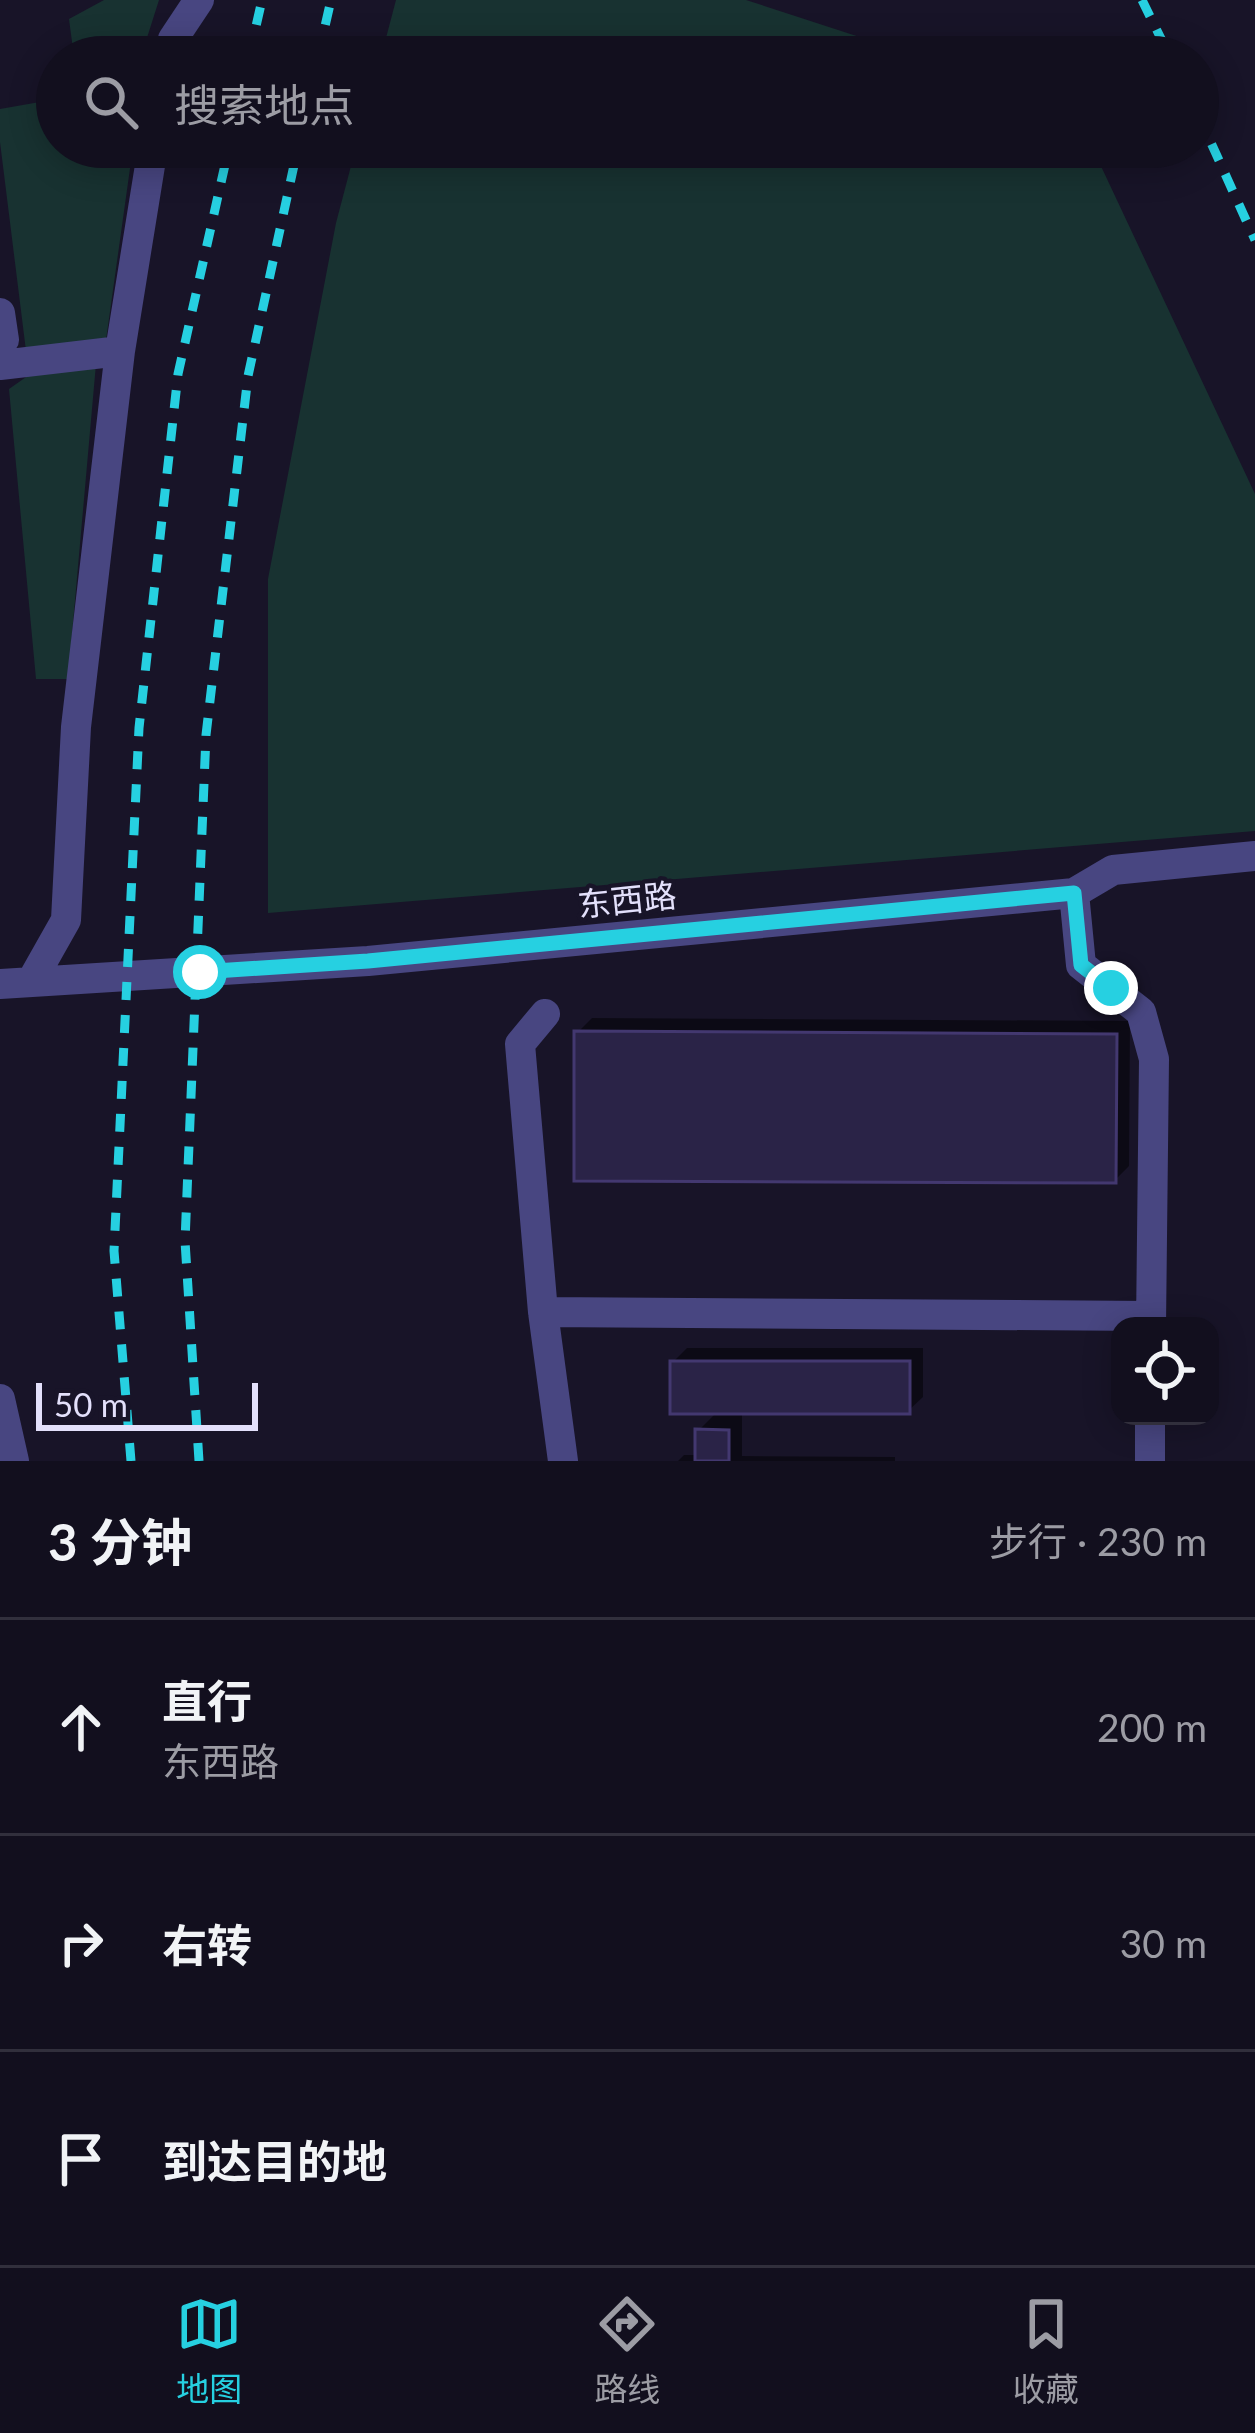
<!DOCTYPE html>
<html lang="zh">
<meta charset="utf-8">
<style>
:root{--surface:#120f1e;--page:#1f1d2b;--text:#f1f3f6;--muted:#9c9ca4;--line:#312f3c;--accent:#26d0e1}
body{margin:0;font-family:Lato,"Noto Sans SC",sans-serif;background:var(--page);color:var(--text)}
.controls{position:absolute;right:36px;bottom:36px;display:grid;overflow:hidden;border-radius:24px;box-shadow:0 6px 30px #0003}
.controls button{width:108px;height:108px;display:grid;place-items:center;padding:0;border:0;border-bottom:3px solid var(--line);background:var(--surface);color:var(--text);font:60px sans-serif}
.scale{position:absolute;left:36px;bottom:30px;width:222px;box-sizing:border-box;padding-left:12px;border:6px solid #e3e0fb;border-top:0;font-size:33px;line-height:42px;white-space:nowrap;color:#e3e0fb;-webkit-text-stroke:9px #181428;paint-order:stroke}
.stop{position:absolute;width:36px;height:36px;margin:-27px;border:9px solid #26d0e1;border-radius:50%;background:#fff}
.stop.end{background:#26d0e1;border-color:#fff;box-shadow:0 3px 12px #0008}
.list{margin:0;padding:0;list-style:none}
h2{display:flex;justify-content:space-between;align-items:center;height:156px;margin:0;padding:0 48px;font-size:51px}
h2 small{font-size:39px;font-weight:400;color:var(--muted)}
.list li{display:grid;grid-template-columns:78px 1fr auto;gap:36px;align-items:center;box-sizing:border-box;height:216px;padding:0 48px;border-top:3px solid var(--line)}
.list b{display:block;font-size:45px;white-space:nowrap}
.list p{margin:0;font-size:39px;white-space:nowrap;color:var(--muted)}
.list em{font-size:39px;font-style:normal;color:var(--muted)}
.icon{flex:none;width:66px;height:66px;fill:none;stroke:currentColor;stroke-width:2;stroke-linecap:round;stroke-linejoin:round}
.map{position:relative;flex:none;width:1255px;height:1461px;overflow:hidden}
.search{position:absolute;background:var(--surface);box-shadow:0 6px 30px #0003;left:36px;right:36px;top:36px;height:132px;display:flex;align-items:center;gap:30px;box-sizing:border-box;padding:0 42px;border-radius:66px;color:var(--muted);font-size:45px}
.sheet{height:804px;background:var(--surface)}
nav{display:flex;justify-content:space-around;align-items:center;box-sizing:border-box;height:168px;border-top:3px solid var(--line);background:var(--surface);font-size:33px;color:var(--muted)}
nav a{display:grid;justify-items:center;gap:6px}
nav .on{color:var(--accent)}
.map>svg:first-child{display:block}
.green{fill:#183231}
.shadow{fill:#0007}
.building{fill:#2a2347;stroke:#433870;stroke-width:3}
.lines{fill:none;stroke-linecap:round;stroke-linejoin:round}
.minor{stroke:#484681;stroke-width:30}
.rail{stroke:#26d0e1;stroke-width:9;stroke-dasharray:18 15;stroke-linecap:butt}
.route{stroke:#26d0e1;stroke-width:15}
.labels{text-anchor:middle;stroke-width:9;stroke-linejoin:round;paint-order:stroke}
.street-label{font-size:33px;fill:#e3e0fb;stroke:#181428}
</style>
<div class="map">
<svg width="1255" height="1461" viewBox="0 0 1255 1461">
<rect width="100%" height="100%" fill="#181428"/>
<path class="green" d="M 104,0 L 159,0 L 145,44 L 115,44 L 114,57 L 74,57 L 69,19 Z
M 396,0 L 746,0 L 921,57 L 381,57 Z
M 57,99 L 57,147 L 133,147 L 106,340 L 96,364 L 68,679 L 36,679 L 9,389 L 29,375 L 0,142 L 0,109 Z
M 356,147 L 1092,147 L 1255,494 L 1255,831 L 268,913 L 268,579 L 336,223 Z"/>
<path class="shadow" d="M 592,1018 L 1130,1021 L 1129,1166 L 1115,1180 L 577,1033 Z
M 687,1348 L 923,1348 L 923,1397 L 908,1411 L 742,1411 L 742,1456 L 895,1457 L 895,1461 L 678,1461 L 684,1455 L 698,1455 L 698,1431 L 718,1411 L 673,1362 Z"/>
<path class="building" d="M 574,1031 L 1117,1034 L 1116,1183 L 574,1181 Z
M 670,1361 L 910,1361 L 910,1414 L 670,1414 Z
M 695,1429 L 729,1430 L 729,1461 L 695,1461 Z"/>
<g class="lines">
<path class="minor" d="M 170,57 L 173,39 L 199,0
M 0,313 L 4,340 L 0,345
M 0,365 L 120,351
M 1074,893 L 1081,965 L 1141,1012 L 1154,1059 L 1151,1326
M 31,982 L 66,920 L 76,727 L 120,351 L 153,147
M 0,984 L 368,961 L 1074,893 L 1113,870 L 1255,856
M 545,1014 L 520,1044 L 543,1312 L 563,1461
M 543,1312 L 1151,1316
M 0,1399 L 14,1461
M 1150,1461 L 1150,1416"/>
<path class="rail" d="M 1142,0 L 1170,57
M 249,57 L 262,0
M 318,57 L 331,0
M 1198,114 L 1255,240
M 131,1461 L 114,1251 L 139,728 L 178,374 L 229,147
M 199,1461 L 185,1241 L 206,735 L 248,376 L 298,147"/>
</g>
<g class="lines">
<path class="route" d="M 200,972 L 368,961 L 1074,893 L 1081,965 L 1111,988"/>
</g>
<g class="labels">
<g class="street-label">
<text transform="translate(627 900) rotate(-6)" y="12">东西路</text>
</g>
</g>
</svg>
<div class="controls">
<button><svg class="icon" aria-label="locate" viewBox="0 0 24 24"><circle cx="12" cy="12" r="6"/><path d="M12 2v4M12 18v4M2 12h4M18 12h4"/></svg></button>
</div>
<div class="scale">50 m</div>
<div class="stop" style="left:200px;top:972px"></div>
<div class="stop end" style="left:1111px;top:988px"></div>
<div class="search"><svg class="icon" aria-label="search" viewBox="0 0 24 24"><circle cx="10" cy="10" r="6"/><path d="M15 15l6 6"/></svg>搜索地点</div>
</div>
<section class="sheet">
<h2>3 分钟<small>步行 · 230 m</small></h2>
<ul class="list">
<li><svg class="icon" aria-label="ahead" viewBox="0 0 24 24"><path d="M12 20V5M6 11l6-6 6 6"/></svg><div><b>直行</b><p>东西路</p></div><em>200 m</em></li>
<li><svg class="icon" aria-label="right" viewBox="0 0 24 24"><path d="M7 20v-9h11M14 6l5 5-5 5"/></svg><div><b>右转</b></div><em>30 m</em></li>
<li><svg class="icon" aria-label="arrive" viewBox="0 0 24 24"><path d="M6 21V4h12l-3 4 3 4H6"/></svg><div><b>到达目的地</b></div></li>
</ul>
</section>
<nav>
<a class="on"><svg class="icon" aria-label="map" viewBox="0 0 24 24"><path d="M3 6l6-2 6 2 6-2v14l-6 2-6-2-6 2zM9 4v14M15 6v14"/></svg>地图</a>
<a><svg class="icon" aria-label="directions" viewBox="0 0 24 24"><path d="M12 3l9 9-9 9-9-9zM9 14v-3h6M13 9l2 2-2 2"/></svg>路线</a>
<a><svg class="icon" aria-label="saved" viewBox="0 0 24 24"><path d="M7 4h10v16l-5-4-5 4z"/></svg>收藏</a>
</nav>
